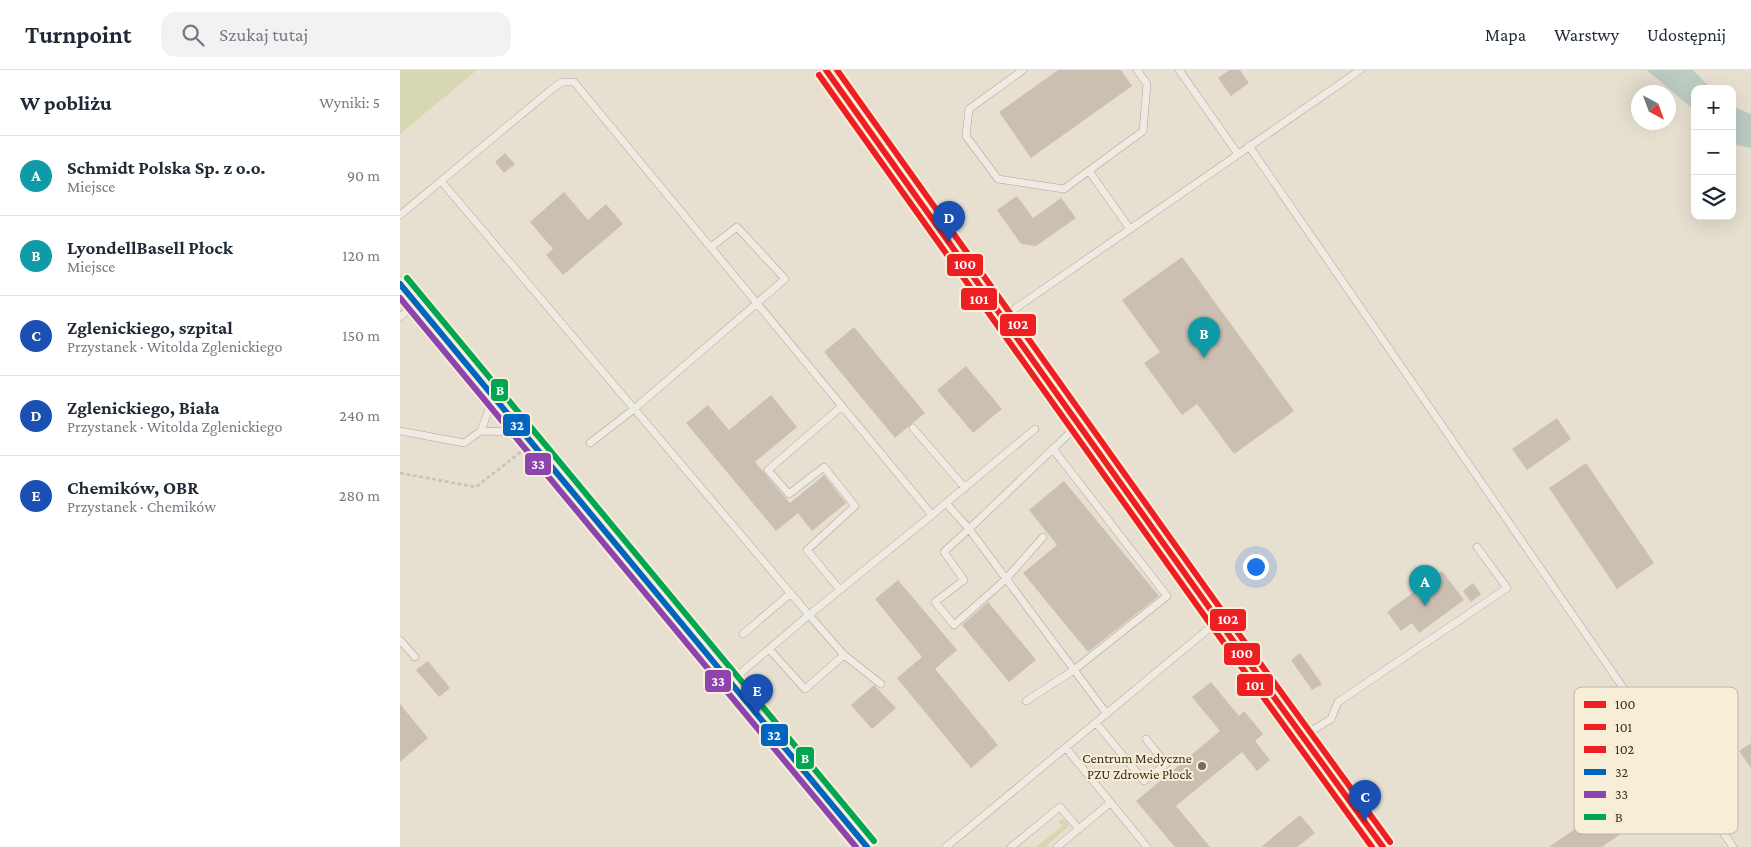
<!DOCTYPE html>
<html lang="pl">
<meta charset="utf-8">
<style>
:root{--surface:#fff;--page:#f2f2f3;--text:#1f2937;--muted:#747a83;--line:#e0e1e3;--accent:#786c5e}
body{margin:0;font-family:"Crimson Pro",serif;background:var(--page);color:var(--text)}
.controls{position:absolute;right:15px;top:15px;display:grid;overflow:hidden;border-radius:10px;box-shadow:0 5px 20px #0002}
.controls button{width:45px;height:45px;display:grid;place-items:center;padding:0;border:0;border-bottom:1px solid var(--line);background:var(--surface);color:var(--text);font:25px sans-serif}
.compass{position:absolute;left:1231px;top:15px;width:45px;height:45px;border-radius:50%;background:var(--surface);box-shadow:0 5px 20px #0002;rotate:139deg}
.you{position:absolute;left:855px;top:496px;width:18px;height:18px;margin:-12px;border:4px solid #fff;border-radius:50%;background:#1a73e8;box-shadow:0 0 0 8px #1a73e833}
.badge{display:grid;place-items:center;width:32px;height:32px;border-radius:50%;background:var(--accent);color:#fff;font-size:16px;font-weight:700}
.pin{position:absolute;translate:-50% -41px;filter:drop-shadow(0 1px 2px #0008)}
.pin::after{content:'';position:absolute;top:26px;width:18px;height:15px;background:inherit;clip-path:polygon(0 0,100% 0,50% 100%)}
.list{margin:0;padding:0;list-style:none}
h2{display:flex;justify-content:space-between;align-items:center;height:65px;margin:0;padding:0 20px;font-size:21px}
h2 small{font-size:16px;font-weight:400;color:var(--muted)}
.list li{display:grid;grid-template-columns:32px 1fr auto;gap:15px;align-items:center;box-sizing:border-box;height:80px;padding:0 20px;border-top:1px solid var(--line)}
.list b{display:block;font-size:19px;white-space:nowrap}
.list p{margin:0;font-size:16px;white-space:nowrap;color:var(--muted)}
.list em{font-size:16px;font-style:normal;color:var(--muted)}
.icon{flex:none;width:28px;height:28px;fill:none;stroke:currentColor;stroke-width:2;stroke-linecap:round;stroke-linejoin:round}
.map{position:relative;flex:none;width:1351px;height:777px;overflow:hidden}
header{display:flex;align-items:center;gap:30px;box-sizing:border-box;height:70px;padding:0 25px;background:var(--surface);border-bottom:1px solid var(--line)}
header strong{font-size:24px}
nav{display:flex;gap:28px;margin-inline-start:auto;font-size:18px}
.search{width:350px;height:45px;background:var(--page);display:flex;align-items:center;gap:12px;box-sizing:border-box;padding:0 18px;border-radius:15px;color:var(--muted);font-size:19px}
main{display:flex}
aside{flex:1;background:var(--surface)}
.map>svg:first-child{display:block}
.green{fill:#d6d7b3}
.water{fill:#bcccc2}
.building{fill:#cbbfb2}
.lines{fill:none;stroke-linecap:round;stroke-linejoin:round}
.lane-casing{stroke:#ada599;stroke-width:8}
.street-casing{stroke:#ada599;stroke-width:15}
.secondary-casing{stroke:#9c958a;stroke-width:20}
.path{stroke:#c8c2b9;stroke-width:2.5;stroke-dasharray:4 2.5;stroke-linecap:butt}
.lane{stroke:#efebe3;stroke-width:7}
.street{stroke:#efebe3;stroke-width:14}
.secondary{stroke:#efebe3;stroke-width:19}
.bus-1-casing{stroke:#f7eed8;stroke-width:10}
.bus-2-casing{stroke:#f7eed8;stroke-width:10}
.bus-3-casing{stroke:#f7eed8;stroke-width:10}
.bus-4-casing{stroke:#f7eed8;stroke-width:10}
.bus-5-casing{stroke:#f7eed8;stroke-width:10}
.bus-6-casing{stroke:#f7eed8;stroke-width:10}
.bus-1{stroke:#ee1f23;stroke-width:6}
.bus-2{stroke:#ee1f23;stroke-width:6}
.bus-3{stroke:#ee1f23;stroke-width:6}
.bus-4{stroke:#0065bd;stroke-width:6}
.bus-5{stroke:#8e44ad;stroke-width:6}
.bus-6{stroke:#00a651;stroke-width:6}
.poi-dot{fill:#786c5e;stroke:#f7eed8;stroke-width:2}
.labels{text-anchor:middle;stroke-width:4;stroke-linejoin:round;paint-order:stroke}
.poi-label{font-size:14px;fill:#3d2e20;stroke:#f7eed8;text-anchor:end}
.key{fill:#f7eed8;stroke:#bfb4a1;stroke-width:1}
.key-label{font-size:14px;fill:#3d2e20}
.line-badge{stroke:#f7eed8;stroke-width:2}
.badge-label{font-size:14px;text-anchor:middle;font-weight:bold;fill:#fff}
</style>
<header>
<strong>Turnpoint</strong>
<div class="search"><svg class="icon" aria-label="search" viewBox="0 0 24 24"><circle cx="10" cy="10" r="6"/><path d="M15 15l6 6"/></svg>Szukaj tutaj</div>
<nav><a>Mapa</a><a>Warstwy</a><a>Udostępnij</a></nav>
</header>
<main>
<aside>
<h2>W pobliżu<small>Wyniki: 5</small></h2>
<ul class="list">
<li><span class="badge" style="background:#0f9aa8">A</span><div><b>Schmidt Polska Sp. z o.o.</b><p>Miejsce</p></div><em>90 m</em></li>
<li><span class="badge" style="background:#0f9aa8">B</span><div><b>LyondellBasell Płock</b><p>Miejsce</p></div><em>120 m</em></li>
<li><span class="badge" style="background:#1a4fb4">C</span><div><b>Zglenickiego, szpital</b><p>Przystanek · Witolda Zglenickiego</p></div><em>150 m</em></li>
<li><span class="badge" style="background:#1a4fb4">D</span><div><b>Zglenickiego, Biała</b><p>Przystanek · Witolda Zglenickiego</p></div><em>240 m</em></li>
<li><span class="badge" style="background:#1a4fb4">E</span><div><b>Chemików, OBR</b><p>Przystanek · Chemików</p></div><em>280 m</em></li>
</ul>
</aside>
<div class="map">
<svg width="1351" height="777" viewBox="0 0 1351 777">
<rect width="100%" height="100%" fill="#e7e0d1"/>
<path class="green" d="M 0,0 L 77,0 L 0,64 Z
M 663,749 L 667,752 L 668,757 L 645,777 L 636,777 L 662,756 L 658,751 Z"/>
<path class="water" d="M 1247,0 L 1293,0 L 1312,19 L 1295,19 L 1295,41 Z
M 1332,36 L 1351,44 L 1351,78 L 1337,75 L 1332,71 Z"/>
<path class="building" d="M 658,0 L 721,0 L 732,16 L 631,88 L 599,42 Z
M 829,0 L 840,0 L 849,13 L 831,26 L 818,8 Z
M 105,83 L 115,94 L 104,103 L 95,92 Z
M 164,122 L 188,150 L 206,134 L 223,154 L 163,205 L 146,185 L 153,179 L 130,152 Z
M 617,126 L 633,148 L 661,128 L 676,148 L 636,176 L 621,174 L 597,140 Z
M 782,187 L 894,341 L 834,384 L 797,334 L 782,345 L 744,293 L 760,282 L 722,230 Z
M 454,257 L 525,343 L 495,368 L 424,282 Z
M 566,296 L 602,339 L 573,363 L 537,320 Z
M 371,325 L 397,357 L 355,392 L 390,433 L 424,405 L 446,433 L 412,461 L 398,443 L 376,461 L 286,353 L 308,335 L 329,360 Z
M 1157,348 L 1171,369 L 1127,400 L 1112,379 Z
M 1186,393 L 1254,493 L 1217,519 L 1149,418 Z
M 664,411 L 759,526 L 688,582 L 623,503 L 657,475 L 629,440 Z
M 1042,501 L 1064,530 L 1019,563 L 1012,553 L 1001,561 L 987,542 Z
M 498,510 L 557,580 L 535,599 L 598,675 L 571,698 L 497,608 L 522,587 L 475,529 Z
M 1073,513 L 1081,524 L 1071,532 L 1063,521 Z
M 588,532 L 636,590 L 609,612 L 562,555 Z
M 900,583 L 922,614 L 912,620 L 891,590 Z
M 28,591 L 50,618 L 39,627 L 16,600 Z
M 811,612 L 839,646 L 844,641 L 863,664 L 855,671 L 870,690 L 857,701 L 842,682 L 776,736 L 810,777 L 775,777 L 736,731 L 820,661 L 792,627 Z
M 474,615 L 496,638 L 472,659 L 451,635 Z
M 0,634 L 28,668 L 0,692 Z
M 1351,673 L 1351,698 L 1339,681 Z
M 1224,725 L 1241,750 L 1202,777 L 1149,777 Z
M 900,745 L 915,763 L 897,777 L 861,777 Z"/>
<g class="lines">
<defs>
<path id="lane" d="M 623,0 L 569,39 L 566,66 L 598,109 L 664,119 L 743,61 L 747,14 L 737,0
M 779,0 L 838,84
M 849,76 L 1333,777
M 689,101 L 730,159
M 41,111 L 409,545 L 330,612
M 0,145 L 157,15 L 163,12 L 174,12 L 532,445 L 546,433 L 569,459 L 677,356
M 0,247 L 16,234
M 603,247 L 960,0
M 513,358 L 565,418
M 0,361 L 64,373 L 81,361 L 122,362
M 81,361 L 93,328
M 190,373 L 234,339 L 385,209 L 337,157 L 311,177
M 546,433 L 635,359
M 643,467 L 606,509 L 554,555 L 535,532 L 564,510 L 544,482 L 569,459 L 707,644
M 440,520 L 407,480 L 455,436 L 424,397 L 389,424 L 368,400 L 442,336
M 343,564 L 391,523
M 0,570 L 15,587
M 369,579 L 405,619 L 444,585 L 409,545 L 532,445
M 444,585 L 481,614
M 626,631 L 674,600 L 767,526 L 653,379
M 696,653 L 744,711 L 766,694 L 746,669
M 903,666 L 931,649 L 938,632 L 1107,518 L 1077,477
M 666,678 L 747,777
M 546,777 L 818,551
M 611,777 L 660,737 L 679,759
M 657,777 L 710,733"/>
<path id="street" d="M 0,214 L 467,777"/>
<path id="secondary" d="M 426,0 L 818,550 L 983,777"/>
</defs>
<use href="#lane" class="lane-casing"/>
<use href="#street" class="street-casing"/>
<use href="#secondary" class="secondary-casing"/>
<path class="path" d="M 0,403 L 76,417 L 122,381"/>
<use href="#lane" class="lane"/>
<use href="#street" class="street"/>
<use href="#secondary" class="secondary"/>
<defs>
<path id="bus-1" d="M 426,0 L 818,550 L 983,777"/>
<path id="bus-2" d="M 419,5 L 811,555 L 972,777"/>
<path id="bus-3" d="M 437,0 L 825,545 L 990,772"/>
<path id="bus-4" d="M 0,214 L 467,777"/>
<path id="bus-5" d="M 0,228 L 456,777"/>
<path id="bus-6" d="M 7,208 L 474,771"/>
</defs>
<use href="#bus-1" class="bus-1-casing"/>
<use href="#bus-2" class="bus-2-casing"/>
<use href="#bus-3" class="bus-3-casing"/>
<use href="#bus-4" class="bus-4-casing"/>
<use href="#bus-5" class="bus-5-casing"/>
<use href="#bus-6" class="bus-6-casing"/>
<use href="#bus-1" class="bus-1"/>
<use href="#bus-2" class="bus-2"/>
<use href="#bus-3" class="bus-3"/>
<use href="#bus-4" class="bus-4"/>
<use href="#bus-5" class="bus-5"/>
<use href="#bus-6" class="bus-6"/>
</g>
<circle class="poi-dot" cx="802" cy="696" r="5"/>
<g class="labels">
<g class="poi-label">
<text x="792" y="693">Centrum Medyczne<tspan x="792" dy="16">PZU Zdrowie Płock</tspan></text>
</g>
</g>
<rect x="1174" y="617" width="164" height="147" rx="8" class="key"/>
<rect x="1184" y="631" width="22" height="7" fill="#ee1f23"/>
<rect x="1184" y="654" width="22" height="6" fill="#ee1f23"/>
<rect x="1184" y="676" width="22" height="7" fill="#ee1f23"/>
<rect x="1184" y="699" width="22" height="6" fill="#0065bd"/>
<rect x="1184" y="721" width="22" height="7" fill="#8e44ad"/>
<rect x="1184" y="744" width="22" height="6" fill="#00a651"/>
<g class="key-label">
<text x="1215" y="639">100</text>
<text x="1215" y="662">101</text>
<text x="1215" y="684">102</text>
<text x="1215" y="707">32</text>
<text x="1215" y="729">33</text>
<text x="1215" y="752">B</text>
</g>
<g class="line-badge">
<rect x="546" y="183" width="38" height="24" rx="5" fill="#ee1f23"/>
<rect x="560" y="217" width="38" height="24" rx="5" fill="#ee1f23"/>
<rect x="599" y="243" width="38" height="24" rx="5" fill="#ee1f23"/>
<rect x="90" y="308" width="19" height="24" rx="5" fill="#00a651"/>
<rect x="102" y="343" width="29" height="24" rx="5" fill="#0065bd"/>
<rect x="124" y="382" width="28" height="24" rx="5" fill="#8e44ad"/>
<rect x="809" y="538" width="38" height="24" rx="5" fill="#ee1f23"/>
<rect x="823" y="572" width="38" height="24" rx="5" fill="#ee1f23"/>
<rect x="304" y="599" width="28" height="24" rx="5" fill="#8e44ad"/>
<rect x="836" y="603" width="38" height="24" rx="5" fill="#ee1f23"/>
<rect x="360" y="653" width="29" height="24" rx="5" fill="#0065bd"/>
<rect x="395" y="676" width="20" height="24" rx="5" fill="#00a651"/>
</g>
<g class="badge-label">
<text x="565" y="199">100</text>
<text x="579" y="234">101</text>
<text x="618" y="259">102</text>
<text x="100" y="325">B</text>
<text x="117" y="360">32</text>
<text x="138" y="399">33</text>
<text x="828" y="554">102</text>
<text x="842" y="588">100</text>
<text x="318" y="616">33</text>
<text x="855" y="620">101</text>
<text x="374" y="670">32</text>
<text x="405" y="693">B</text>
</g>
</svg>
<div class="controls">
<button>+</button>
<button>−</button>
<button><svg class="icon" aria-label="layers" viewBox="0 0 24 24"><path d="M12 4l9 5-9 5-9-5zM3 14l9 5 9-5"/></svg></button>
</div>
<svg class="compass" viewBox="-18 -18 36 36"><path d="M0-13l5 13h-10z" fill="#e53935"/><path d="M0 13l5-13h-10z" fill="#747a83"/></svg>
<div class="you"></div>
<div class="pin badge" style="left:1025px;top:536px;background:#0f9aa8">A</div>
<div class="pin badge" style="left:804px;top:288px;background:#0f9aa8">B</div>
<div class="pin badge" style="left:965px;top:751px;background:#1a4fb4">C</div>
<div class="pin badge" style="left:549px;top:172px;background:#1a4fb4">D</div>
<div class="pin badge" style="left:357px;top:645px;background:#1a4fb4">E</div>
</div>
</main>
